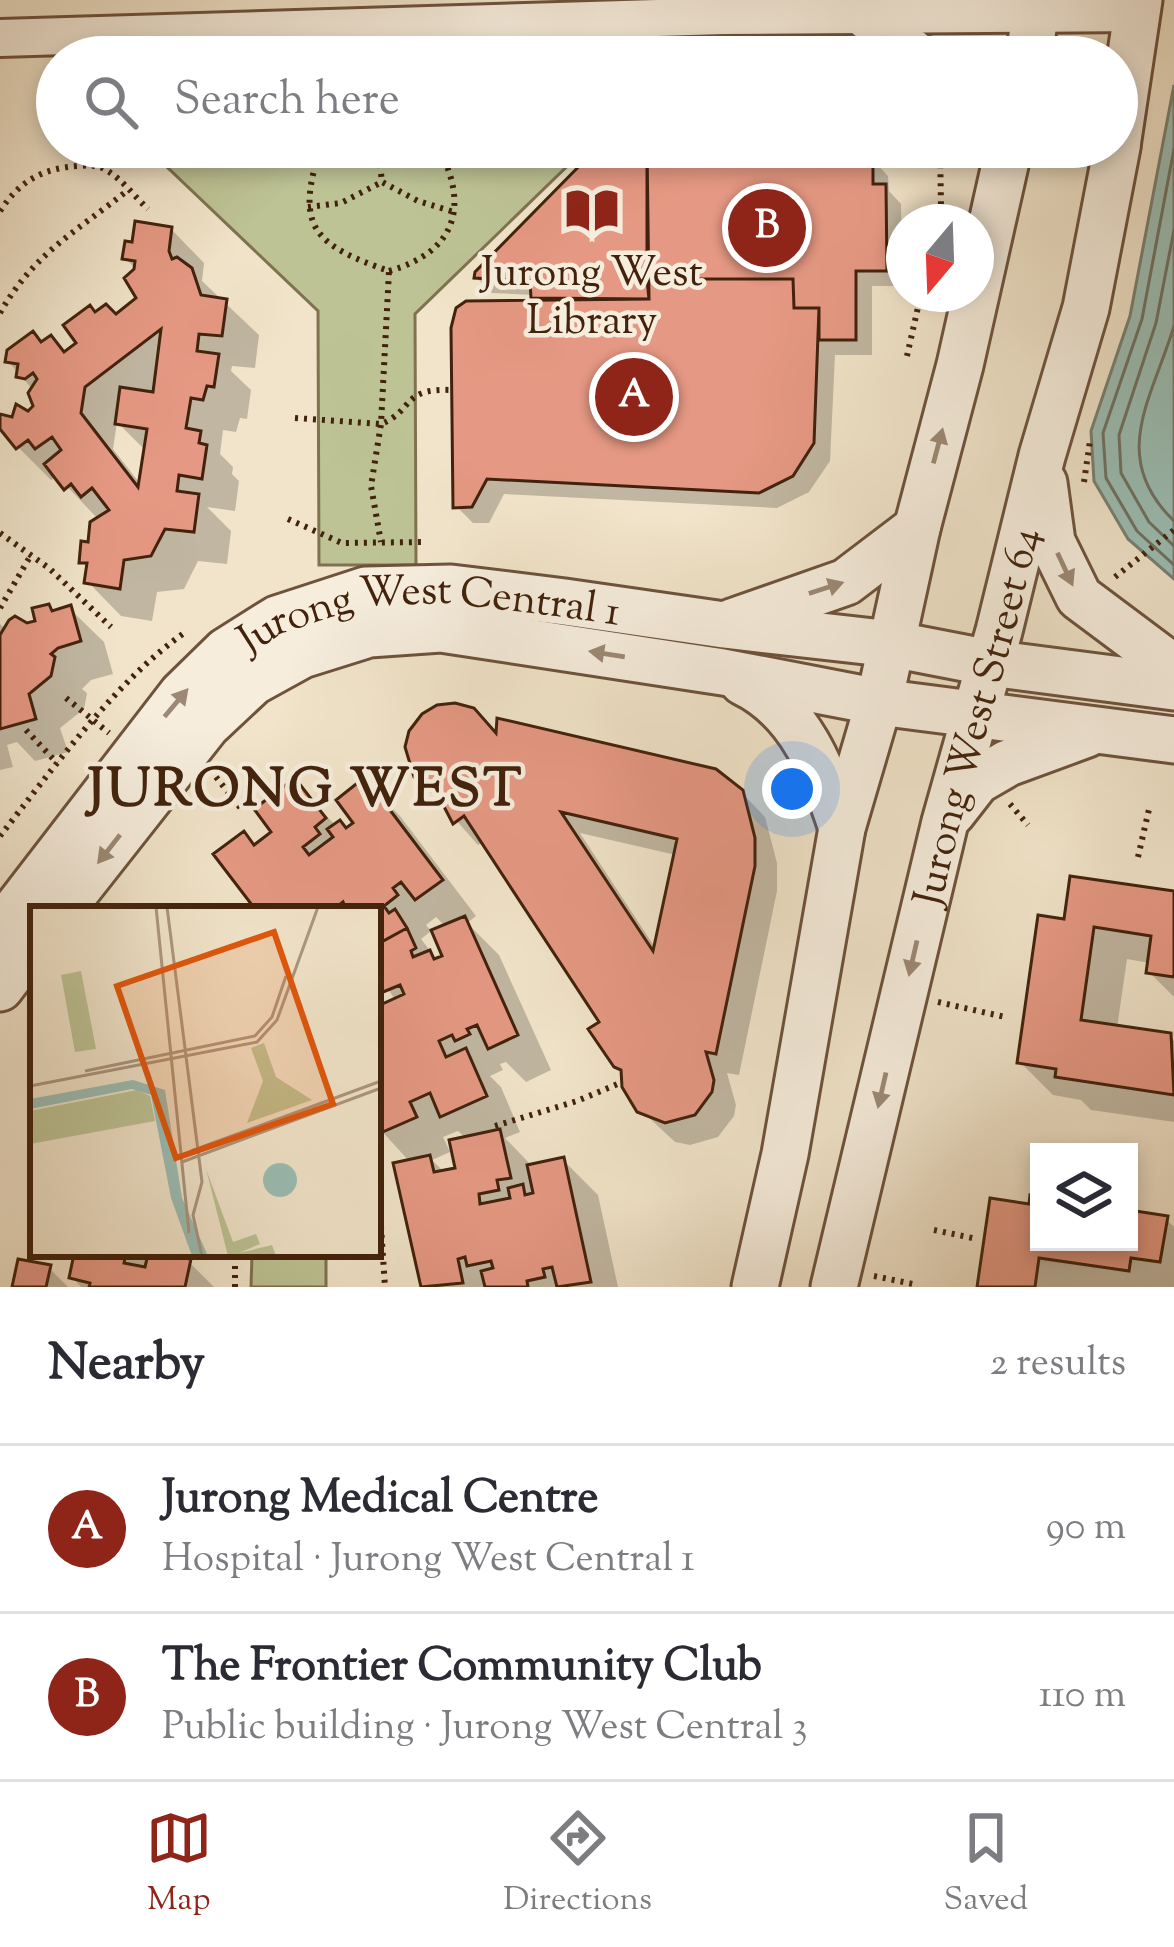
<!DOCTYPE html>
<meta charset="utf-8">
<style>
:root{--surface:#fff;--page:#f2f2f3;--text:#2b2b33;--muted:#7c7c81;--line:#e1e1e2;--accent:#8f2418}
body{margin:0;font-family:"Sorts Mill Goudy",serif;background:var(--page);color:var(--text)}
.controls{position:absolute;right:36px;bottom:36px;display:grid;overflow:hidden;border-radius:0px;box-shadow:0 6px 18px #0003}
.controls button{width:108px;height:108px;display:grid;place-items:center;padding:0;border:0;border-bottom:3px solid var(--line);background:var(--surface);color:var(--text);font:60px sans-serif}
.compass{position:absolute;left:886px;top:204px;width:108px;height:108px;border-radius:50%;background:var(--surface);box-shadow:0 6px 18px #0003;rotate:199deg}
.you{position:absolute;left:792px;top:789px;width:42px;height:42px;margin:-30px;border:9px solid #fff;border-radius:50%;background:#1a73e8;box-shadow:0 0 0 18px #1a73e833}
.badge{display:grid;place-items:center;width:78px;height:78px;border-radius:50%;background:var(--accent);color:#fff;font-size:39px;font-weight:700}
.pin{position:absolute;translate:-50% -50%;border:6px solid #fff;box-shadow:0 3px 12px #0006}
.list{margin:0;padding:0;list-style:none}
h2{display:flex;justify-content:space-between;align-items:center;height:156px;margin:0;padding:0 48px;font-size:51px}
h2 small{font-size:39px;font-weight:400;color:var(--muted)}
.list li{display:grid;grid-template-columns:78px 1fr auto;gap:36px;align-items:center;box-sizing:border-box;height:168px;padding:0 48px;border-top:3px solid var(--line)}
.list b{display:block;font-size:45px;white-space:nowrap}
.list p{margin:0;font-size:39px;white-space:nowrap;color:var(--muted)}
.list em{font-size:39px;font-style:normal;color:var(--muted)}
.icon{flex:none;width:66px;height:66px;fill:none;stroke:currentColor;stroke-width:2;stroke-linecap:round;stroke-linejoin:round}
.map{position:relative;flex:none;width:1174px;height:1287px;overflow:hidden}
.search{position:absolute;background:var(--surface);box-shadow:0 6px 18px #0003;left:36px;right:36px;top:36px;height:132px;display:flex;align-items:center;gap:30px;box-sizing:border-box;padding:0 42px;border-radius:66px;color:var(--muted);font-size:45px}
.sheet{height:492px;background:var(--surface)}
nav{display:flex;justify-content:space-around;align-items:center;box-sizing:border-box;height:168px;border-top:3px solid var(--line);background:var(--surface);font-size:33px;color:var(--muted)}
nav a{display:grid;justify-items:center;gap:6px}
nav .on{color:var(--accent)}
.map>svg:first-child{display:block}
.green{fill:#bdc395;stroke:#807250;stroke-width:3}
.water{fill:#9bbfb6;stroke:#778072;stroke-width:3}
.shadow{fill:#0003;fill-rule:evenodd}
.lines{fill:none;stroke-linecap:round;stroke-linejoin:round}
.shore{stroke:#6e7061;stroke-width:3}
.building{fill:#e59883;stroke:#42220c;stroke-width:3;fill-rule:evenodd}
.minor-casing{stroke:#6e523c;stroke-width:42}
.tertiary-casing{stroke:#6e523c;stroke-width:51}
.path{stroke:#42220c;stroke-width:6;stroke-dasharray:3 6;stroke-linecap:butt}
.minor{stroke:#f6eddd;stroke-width:36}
.tertiary{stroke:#f6eddd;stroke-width:45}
.oneway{fill:#9c8874}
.labels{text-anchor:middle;stroke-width:9;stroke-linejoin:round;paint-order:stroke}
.poi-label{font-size:42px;fill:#42220c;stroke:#f6eddd}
.street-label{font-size:42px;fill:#42220c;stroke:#f6eddd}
.district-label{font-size:54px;font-weight:bold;letter-spacing:3px;fill:#42220c;stroke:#f6eddd}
.inset-road{fill:none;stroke:#ab967e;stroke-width:3}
.view{fill:#e0560c;fill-opacity:0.15;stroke:#e0560c;stroke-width:6}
.inset-edge{fill:none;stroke:#42220c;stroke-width:6}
</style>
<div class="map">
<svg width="1174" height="1287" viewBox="0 0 1174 1287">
<rect width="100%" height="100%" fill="#f1e4ca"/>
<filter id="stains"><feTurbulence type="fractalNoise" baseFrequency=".00167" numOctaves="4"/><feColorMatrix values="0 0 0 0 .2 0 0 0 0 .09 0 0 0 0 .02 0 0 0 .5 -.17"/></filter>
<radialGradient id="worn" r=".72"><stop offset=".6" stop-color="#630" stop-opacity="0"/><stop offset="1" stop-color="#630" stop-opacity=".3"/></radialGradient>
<path class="green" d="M 146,147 L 587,147 L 415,314 L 416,565 L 319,565 L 318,311 Z
M 252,1254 L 326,1254 L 326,1287 L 251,1287 Z"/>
<path class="water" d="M 1174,85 L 1174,579 L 1128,539 L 1094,481 L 1091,431 L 1130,316 Z"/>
<path class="shadow" d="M 602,147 L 868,147 L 873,160 L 888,176 L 889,191 L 901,204 L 902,286 L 872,286 L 872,355 L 835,355 L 830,461 L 809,492 L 777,508 L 504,494 L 489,523 L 473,523 L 456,506 L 534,301 L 534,295 L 492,293 L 476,277 Z
M 171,229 L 204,263 L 202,281 L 259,335 L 255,368 L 232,366 L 231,371 L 251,390 L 247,419 L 240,418 L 236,432 L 223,430 L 220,454 L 233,467 L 232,474 L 239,481 L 235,511 L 207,507 L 231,531 L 227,564 L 198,561 L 184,589 L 157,592 L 152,621 L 121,616 L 88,582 L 89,569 L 82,562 L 99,520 L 57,476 L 51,480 L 18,447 L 14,420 L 36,407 L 33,390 L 8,361 L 43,345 L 66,354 L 81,344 L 96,315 L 116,318 L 140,299 L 137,270 L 125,258 ZM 117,422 L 147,452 L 142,486 L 113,449 Z
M 48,607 L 55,613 L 70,609 L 104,642 L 113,674 L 91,680 L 82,689 L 87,693 L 84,709 L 60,728 L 68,752 L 35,761 L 17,742 L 7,745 L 13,767 L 0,770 L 0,624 L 7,631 L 38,623 Z
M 499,738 L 741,792 L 765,817 L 777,863 L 777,891 L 739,1075 L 727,1073 L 736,1105 L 734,1116 L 718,1137 L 690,1145 L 675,1142 L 630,1100 L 624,1074 L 616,1065 L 603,1023 L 484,841 L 478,845 L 416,775 ZM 580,833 L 676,855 L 656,949 Z
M 365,781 L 400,816 L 476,916 L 467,923 L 499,955 L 551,1070 L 526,1082 L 506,1062 L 500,1064 L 503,1070 L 490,1076 L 501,1087 L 520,1132 L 505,1138 L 533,1167 L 563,1160 L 598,1195 L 618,1287 L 424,1287 L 397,1165 L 410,1162 L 378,1127 L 378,1016 L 396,1001 L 378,974 L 378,909 L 259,909 L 256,848 L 275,833 L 295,782 L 336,826 L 347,831 L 357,824 ZM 436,917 L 446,927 L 446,957 L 438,961 L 421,939 L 431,931 L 426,925 ZM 458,1131 L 467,1139 L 459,1170 L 445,1173 L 432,1160 L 450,1152 L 443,1137 Z
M 1174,894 L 1174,997 L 1149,972 L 1150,963 L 1127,959 L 1117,1028 L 1170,1036 L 1174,1041 L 1174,1122 L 1091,1110 L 1081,1100 L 1053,1095 L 1020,1062 L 1066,922 Z
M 1039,1200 L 1039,1242 L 1129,1242 L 1129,1213 L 1166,1219 L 1174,1227 L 1174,1287 L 980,1287 Z
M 77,1254 L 142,1254 L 150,1262 L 151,1254 L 189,1262 L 214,1287 L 81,1287 L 72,1277 Z
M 49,1268 L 68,1287 L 15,1287 Z"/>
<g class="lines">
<path class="shore" d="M 1174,149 L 1142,319 L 1103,433 L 1106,478 L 1137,531 L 1174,565
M 1174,230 L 1156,323 L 1119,435 L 1121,473 L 1149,522 L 1174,546
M 1174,326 C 1152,399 1108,457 1174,521"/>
</g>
<path class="building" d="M 598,147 L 647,147 L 649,299 L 531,298 L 530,281 L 474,278 L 475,272 Z
M 647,147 L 858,147 L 858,156 L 873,156 L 873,184 L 886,184 L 887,271 L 856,271 L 856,340 L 819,340 L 819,308 L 794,308 L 793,279 L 647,279 Z
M 135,221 L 172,227 L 169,251 L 172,259 L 177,257 L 192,268 L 201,295 L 227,299 L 222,336 L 199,334 L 197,351 L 219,354 L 214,387 L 207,386 L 203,400 L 191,398 L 186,428 L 201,431 L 199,443 L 207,445 L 202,479 L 179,475 L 177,491 L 199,494 L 194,532 L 165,529 L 151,556 L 124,560 L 120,589 L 84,583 L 87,563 L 79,563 L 81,541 L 88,542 L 90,522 L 109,510 L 92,488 L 81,497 L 71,484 L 64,490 L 44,464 L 61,450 L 52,437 L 35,449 L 28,440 L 16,449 L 0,429 L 0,414 L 12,417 L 16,404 L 28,411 L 33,406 L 28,393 L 37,379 L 33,373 L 25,379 L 16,377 L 18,364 L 5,362 L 7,350 L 33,331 L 41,342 L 51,335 L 64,352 L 76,343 L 63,325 L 90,305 L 95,312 L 106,304 L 116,314 L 136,298 L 124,278 L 134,269 L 135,261 L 122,259 L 125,241 L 132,242 ZM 161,329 L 153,392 L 120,387 L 115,424 L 147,429 L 138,487 L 81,413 L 85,387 Z
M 647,279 L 793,279 L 794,308 L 819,308 L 814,443 L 793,476 L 759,493 L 487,479 L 472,507 L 453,508 L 451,328 L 456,308 L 466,301 L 649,299 Z
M 49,604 L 52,611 L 71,605 L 81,641 L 58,648 L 51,654 L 55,657 L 51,676 L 29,694 L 36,719 L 0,729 L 0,635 L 9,620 L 15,616 L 27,623 L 35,621 L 32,608 Z
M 455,703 L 474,708 L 496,733 L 497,718 L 716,769 L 743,790 L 755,838 L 755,866 L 716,1054 L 706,1052 L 714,1080 L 712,1092 L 695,1115 L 665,1123 L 637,1112 L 622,1087 L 621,1070 L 614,1067 L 588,1029 L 599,1022 L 464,816 L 453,824 L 438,795 L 414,777 L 405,747 L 409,731 L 422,714 L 437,705 ZM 561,812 L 677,839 L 653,951 Z
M 365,777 L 443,880 L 415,900 L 401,882 L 393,888 L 398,895 L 384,906 L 389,913 L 395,909 L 407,928 L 378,944 L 378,909 L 346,909 L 343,902 L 334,909 L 255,909 L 213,854 L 244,831 L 254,845 L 271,832 L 254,809 L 295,778 L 326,818 L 315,827 L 320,834 L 303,847 L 309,855 L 333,837 L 327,829 L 340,820 L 346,828 L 353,823 L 336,800 Z
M 1070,876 L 1174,891 L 1174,977 L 1146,973 L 1151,936 L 1094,927 L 1081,1020 L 1171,1033 L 1174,1095 L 1055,1077 L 1056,1069 L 1017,1063 L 1038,915 L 1064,919 Z
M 465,916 L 518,1035 L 488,1049 L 477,1025 L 467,1029 L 470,1034 L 455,1041 L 452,1035 L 439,1041 L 446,1057 L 466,1048 L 487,1096 L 440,1117 L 430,1093 L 410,1102 L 417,1117 L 378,1134 L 378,1006 L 404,994 L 400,985 L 383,992 L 378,981 L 378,944 L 407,928 L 416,948 L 411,951 L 413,957 L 430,950 L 434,959 L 442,956 L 431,930 Z
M 500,1129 L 511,1178 L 497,1180 L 499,1190 L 479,1194 L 480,1204 L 510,1198 L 508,1188 L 523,1184 L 525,1195 L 533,1193 L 527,1165 L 564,1157 L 591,1282 L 557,1287 L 552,1267 L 543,1269 L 545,1277 L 527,1281 L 528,1287 L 485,1287 L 481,1271 L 493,1268 L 491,1261 L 467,1266 L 465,1257 L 458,1259 L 463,1283 L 421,1287 L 393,1163 L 430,1155 L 434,1172 L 455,1168 L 449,1140 Z
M 1030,1195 L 1039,1197 L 1039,1242 L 1129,1242 L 1129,1210 L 1168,1216 L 1160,1262 L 1131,1258 L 1129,1271 L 1039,1258 L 1035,1287 L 977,1287 L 990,1198 L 1029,1204 Z
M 74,1254 L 126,1254 L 124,1263 L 145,1267 L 148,1254 L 191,1259 L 185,1287 L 89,1287 L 90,1283 L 69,1278 Z
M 18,1259 L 51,1265 L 46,1287 L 12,1287 Z"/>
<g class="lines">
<defs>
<path id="minor" d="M 0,38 L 723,16 L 1138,13"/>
<g id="tertiary">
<path d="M 868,17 L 918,57"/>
<path d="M 1029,57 L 1037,0"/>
<path d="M 1117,146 L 1139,0"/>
<path d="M 1044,483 L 1052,542 L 1079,597 L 1174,668"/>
<path d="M 732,622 L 846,582 L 917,528"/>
<path d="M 743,682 C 801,710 822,769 842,828"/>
<path d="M 952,813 L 977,781 L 1008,763 L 1087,734"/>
<path d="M 62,909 L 207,725 L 253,682 L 302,655 L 369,634 L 441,629 L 723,672 L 879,702 L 1174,740"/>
<path id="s1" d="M 0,930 L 182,694 L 226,651 L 277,619 L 366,590 L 451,588 L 565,602 L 724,625 L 892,644 L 990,663 L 1174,687"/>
<path d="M 0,988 L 33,945"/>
<path d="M 755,1287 L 785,1154 L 842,828 L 879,702 L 917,528 L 960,365 L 1009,147"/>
<path id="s2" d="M 834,1287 L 945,822 L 999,631 L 1042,456 L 1086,308 L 1117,147"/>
</g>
</defs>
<use href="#minor" class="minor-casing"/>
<use href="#tertiary" class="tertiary-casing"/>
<path class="path" d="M 824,52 L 852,56
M 635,57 L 655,56
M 52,104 L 53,71
M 321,147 C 294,227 314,245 389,271 L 381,424 L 371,486 L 381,542
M 378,147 L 382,182 L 418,201 L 454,212
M 155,156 L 227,147
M 308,207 L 341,203 L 382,182
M 0,211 C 20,181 42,168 79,166 C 88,165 99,165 106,170 C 122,179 135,197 148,209
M 938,222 L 941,206 L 940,147
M 389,271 C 456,252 470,206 438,147
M 0,313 C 34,253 76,232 128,190
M 907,356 L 921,294
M 295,418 L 381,424 C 415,410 401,388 451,390
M 1084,482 L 1090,441
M 288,519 L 342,543 L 423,542
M 0,533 L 50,569 L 111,627
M 1115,577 L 1174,530
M 0,608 L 31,555
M 66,698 L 109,733
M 26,730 L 57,763
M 216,777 L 243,811
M 1010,804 L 1028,825
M 0,836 C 52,770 118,678 187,631
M 1138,857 L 1150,805
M 938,1002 L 1005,1017
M 495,1126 L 577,1101 L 620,1083
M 378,1181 L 385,1287
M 934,1230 L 977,1239
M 874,1276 L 918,1285
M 235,1287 L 235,1254"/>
<use href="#minor" class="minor"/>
<use href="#tertiary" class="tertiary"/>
</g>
<defs><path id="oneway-solid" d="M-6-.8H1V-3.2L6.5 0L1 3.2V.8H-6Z" transform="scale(3)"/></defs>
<g class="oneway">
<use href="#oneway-solid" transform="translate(938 446) rotate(-75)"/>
<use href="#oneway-solid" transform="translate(1065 569) rotate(65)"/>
<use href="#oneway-solid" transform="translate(826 588) rotate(-18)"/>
<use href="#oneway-solid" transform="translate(607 654) rotate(-171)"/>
<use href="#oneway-solid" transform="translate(176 703) rotate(-50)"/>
<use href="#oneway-solid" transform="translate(109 849) rotate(128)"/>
<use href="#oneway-solid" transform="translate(913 958) rotate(103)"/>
<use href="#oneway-solid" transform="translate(882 1090) rotate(103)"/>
</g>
<defs>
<symbol id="library-bare" viewBox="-9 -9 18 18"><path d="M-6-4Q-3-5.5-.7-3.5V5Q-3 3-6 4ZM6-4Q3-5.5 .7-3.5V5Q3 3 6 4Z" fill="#8f2418" stroke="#f6eddd" stroke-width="2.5" paint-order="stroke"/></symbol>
</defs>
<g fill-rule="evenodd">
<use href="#library-bare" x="554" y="172" width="76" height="76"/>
</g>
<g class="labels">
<g class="poi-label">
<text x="592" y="285">Jurong West<tspan x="592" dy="48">Library</tspan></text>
</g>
<g class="street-label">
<text dy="15" stroke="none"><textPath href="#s1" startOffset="573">Jurong West Central 1</textPath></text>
<text dy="15" stroke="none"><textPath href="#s2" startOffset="588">Jurong West Street 64</textPath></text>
</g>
<g class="district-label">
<text x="306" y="805">JURONG WEST</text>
</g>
</g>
<g transform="translate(30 906)">
<rect width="351" height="351" fill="#f1e4ca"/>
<path d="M 51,65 L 66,143 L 45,146 L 31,69 ZM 234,137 L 246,171 L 282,194 L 217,217 L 233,175 L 221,142 ZM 107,184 L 120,190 L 125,215 L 0,238 L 0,205 ZM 176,263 L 203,336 L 226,328 L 230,338 L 209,347 L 242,339 L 246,350 L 198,350 Z" fill="#bdc395"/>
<path d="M 103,174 L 135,184 L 152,292 L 178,350 L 162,350 L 141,292 L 121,189 L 102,183 L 0,203 L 0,193 ZM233 274a17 17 0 1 1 34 0a17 17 0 1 1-34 0Z" fill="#9bbfb6"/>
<path class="inset-road" d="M 126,1 L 159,327M 137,1 L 172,276 L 163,309 L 172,350M 55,165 L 225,130 L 242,111 L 256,70M 0,180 L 227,136 L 247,114 L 288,1M 161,245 L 351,175M 152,256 L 351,182"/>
<path class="view" d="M 244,26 L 303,198 L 146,252 L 87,80 Z"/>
<rect width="351" height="351" class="inset-edge"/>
</g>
<rect width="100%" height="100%" filter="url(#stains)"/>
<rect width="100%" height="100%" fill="url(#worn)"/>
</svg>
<div class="controls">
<button><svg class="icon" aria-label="layers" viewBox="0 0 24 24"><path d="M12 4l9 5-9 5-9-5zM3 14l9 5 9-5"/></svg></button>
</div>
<svg class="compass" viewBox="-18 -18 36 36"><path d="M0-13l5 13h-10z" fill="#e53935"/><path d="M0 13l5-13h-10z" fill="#7c7c81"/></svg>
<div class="you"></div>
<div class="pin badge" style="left:634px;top:397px">A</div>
<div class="pin badge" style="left:767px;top:228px">B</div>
<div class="search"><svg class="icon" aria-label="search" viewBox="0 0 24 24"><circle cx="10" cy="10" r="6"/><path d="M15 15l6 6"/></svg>Search here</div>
</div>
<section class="sheet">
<h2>Nearby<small>2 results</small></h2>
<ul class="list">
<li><span class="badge">A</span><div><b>Jurong Medical Centre</b><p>Hospital · Jurong West Central 1</p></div><em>90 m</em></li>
<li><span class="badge">B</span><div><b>The Frontier Community Club</b><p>Public building · Jurong West Central 3</p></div><em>110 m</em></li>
</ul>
</section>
<nav>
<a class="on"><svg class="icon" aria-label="map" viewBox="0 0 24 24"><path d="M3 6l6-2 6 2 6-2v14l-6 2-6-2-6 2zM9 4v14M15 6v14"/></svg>Map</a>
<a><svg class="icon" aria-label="directions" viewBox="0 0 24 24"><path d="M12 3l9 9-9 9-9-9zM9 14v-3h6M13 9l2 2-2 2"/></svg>Directions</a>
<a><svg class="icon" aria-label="saved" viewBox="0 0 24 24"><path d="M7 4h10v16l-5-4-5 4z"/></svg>Saved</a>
</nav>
